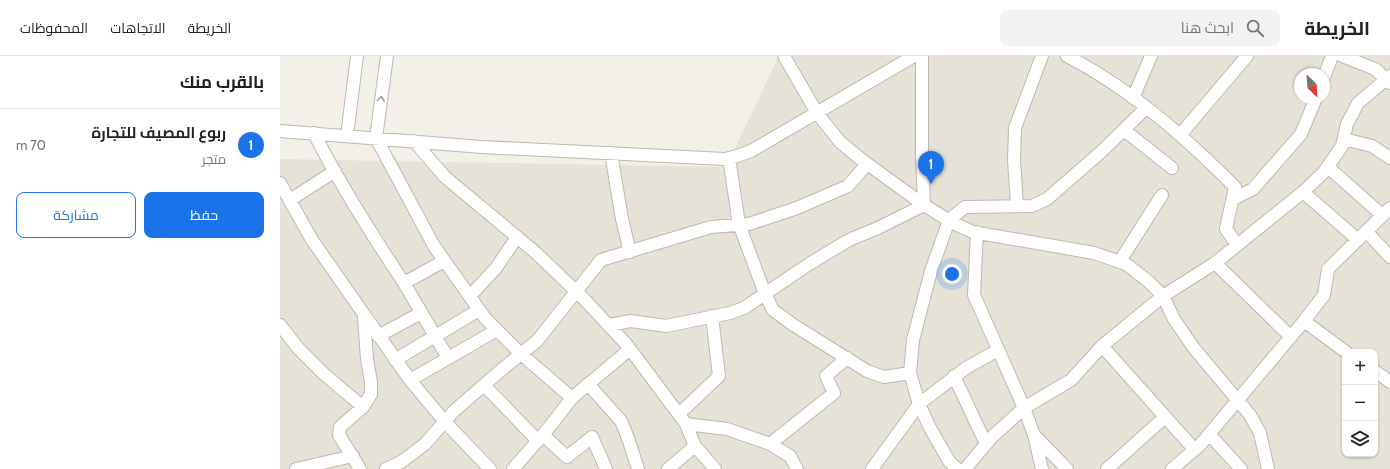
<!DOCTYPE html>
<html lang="ar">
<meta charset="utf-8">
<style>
:root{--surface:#fff;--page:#f2f2f2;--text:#202124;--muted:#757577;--line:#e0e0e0;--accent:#1a73e8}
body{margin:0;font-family:Cabin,Cairo,sans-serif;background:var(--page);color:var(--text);direction:rtl}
.controls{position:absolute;right:12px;bottom:12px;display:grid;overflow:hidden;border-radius:8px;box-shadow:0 1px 3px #0004}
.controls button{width:36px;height:36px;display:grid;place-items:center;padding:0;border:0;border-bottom:1px solid var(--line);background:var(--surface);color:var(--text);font:20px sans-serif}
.compass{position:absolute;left:1014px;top:12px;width:36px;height:36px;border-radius:50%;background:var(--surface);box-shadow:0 1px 3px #0004;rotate:155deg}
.you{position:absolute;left:672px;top:218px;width:14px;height:14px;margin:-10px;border:3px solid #fff;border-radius:50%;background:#1a73e8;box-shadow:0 0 0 6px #1a73e833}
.badge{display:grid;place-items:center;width:26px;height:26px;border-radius:50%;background:var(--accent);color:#fff;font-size:13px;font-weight:700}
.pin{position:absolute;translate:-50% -33px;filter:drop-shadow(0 1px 2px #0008)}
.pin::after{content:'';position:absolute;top:21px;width:14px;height:12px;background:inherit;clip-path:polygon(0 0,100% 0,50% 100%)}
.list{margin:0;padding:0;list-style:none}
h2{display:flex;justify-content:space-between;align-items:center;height:52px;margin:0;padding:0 16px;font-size:17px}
h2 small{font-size:13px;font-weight:400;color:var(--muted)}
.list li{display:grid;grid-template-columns:26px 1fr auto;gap:12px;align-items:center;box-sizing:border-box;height:72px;padding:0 16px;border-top:1px solid var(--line)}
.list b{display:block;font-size:15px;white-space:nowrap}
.list p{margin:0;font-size:13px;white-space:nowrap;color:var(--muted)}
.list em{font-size:13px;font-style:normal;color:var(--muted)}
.actions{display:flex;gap:8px;padding:12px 16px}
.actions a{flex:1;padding:9px 0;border:1px solid var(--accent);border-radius:8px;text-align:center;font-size:14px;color:var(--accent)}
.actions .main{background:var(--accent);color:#fff}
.icon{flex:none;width:22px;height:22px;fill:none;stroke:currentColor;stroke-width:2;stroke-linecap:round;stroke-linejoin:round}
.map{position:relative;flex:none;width:1110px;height:413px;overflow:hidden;direction:ltr}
header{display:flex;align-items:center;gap:24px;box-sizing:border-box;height:56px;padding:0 20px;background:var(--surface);border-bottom:1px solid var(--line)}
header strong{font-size:19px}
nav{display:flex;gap:22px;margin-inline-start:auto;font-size:14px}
.search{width:280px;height:36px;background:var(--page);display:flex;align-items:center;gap:10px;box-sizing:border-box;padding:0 14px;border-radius:8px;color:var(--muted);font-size:15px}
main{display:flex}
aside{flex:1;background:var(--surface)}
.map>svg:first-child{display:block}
.residential{fill:#e7e2d7;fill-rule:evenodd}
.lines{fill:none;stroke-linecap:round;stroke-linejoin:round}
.minor-casing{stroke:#beb8ac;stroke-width:14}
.minor{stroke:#fff;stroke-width:12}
.oneway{stroke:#a2a09c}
</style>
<header>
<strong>الخريطة</strong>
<div class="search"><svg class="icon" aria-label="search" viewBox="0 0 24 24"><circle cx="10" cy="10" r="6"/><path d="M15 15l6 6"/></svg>ابحث هنا</div>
<nav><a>الخريطة</a><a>الاتجاهات</a><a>المحفوظات</a></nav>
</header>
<main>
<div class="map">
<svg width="1110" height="413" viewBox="0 0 1110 413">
<rect width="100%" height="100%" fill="#f3f0e9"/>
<path class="residential" d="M 499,0 L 1110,0 L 1110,413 L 0,413 L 0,103 L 446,111 ZM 1020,18 L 1044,18 L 1044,42 L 1020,42 ZM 1065,296 L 1095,296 L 1095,398 L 1065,398 Z"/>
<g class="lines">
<defs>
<path id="minor" d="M 107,0 L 96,82 L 154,190 L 205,262 L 241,298 L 292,342 L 267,374 L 233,413
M 504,0 L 537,57 L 560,86 L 582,104 L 644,149 L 673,167 L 693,176 L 814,197 L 846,208 L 868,225 L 883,240 L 894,263 L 913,291 L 970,359 L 980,377 L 988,413
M 787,0 C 851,33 905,81 955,131 L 946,173 L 957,189
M 1062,0 L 1095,13 L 1110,27
M 1044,21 L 1052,0
M 853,42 L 871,0
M 844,74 L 892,112
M 0,75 L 202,91 L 445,103 L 457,100 L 471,95 L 634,0
M 34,77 C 60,129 92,179 124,227 L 164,205
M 900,79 L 967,0
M 67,80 L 77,0
M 1064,83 L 1092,90 L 1110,102
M 134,85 L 165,121 L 255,196 L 303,242 L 347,289 L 406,368 L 447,373 L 490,388 L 510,400 L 517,413
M 331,97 L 342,163 L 350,196
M 449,102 L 459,168 L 485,238 L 493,254 L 512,268 L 587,315 L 604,321 L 630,317
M 1048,111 L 1102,159
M 0,127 L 32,184 L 130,324 L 165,366 L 210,413
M 1023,136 L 1078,184
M 953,143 L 973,133 L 1021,78 L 1036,42
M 10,144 L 55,115
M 737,150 L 734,104 L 735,72 L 762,0
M 1086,175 L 1110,201
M 697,176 L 694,239 L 744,352 L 754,379 L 762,413
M 840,205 L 882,139
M 935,207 L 1011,281
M 124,227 L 168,302
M 190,240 L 216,212 L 237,181
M 1024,265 L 1044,239 L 1048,213 L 1110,152
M 0,269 L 18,292 L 44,318 L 83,351
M 329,269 L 351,265 L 386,270 L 450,257 L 464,252 L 529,208 L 569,184 L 598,172 L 644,149 L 642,98 L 642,0
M 98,280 L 141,257
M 822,290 L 914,393
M 115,304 L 199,254
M 1095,315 L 1110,326
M 674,320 L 706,388
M 130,324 L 217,274
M 308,328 L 341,365 L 348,382 L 358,413
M 204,329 L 258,385
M 292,342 L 350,293
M 399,358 L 439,320 L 432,260
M 406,368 L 415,390
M 929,378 L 961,413
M 263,379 L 287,401 L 312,381 L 326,413
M 754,379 L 787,413
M 490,388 L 554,337 L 546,320 L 567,302
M 16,413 L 73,400
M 80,413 L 59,379 L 60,371 L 83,351 L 91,338 L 91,326 L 87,303 L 84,261
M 106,413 L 121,406 L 145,388 L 174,355 L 220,315 L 257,285 L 321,204 L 431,171 L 469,168 L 517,152 L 568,130 L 587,108
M 388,413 L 415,390 L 435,413
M 592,413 L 639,348 L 686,312 L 718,294
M 677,413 L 669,405 L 650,372 L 639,348 L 630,317 L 633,284 L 651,215 L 669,164 L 685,151 L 752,150 L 767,143 L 822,95 L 866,52
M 685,413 L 712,381 L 744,352 L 791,324 L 822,290 L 883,240 L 935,207 L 1023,136 L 1044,116 L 1062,90 L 1067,68 L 1078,47 L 1110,20
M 827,413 L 885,361
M 892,413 L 920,389 L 1024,265 L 1066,296"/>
</defs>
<use href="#minor" class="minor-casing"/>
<use href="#minor" class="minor"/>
</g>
<defs><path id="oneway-chevron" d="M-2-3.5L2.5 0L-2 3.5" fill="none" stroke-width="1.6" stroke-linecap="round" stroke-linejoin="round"/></defs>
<use class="oneway" href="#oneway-chevron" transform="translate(101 43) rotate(-83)"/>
</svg>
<div class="controls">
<button>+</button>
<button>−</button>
<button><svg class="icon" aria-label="layers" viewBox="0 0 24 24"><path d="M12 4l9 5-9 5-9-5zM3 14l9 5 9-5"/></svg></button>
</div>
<svg class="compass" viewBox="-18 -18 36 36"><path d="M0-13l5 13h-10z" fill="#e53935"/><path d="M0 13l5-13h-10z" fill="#757577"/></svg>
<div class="you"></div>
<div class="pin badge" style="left:651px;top:128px">1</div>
</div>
<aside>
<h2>بالقرب منك<small></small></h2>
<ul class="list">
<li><span class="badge">1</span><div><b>ربوع المصيف للتجارة</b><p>متجر</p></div><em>70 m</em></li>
</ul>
<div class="actions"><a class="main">حفظ</a><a>مشاركة</a></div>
</aside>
</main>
